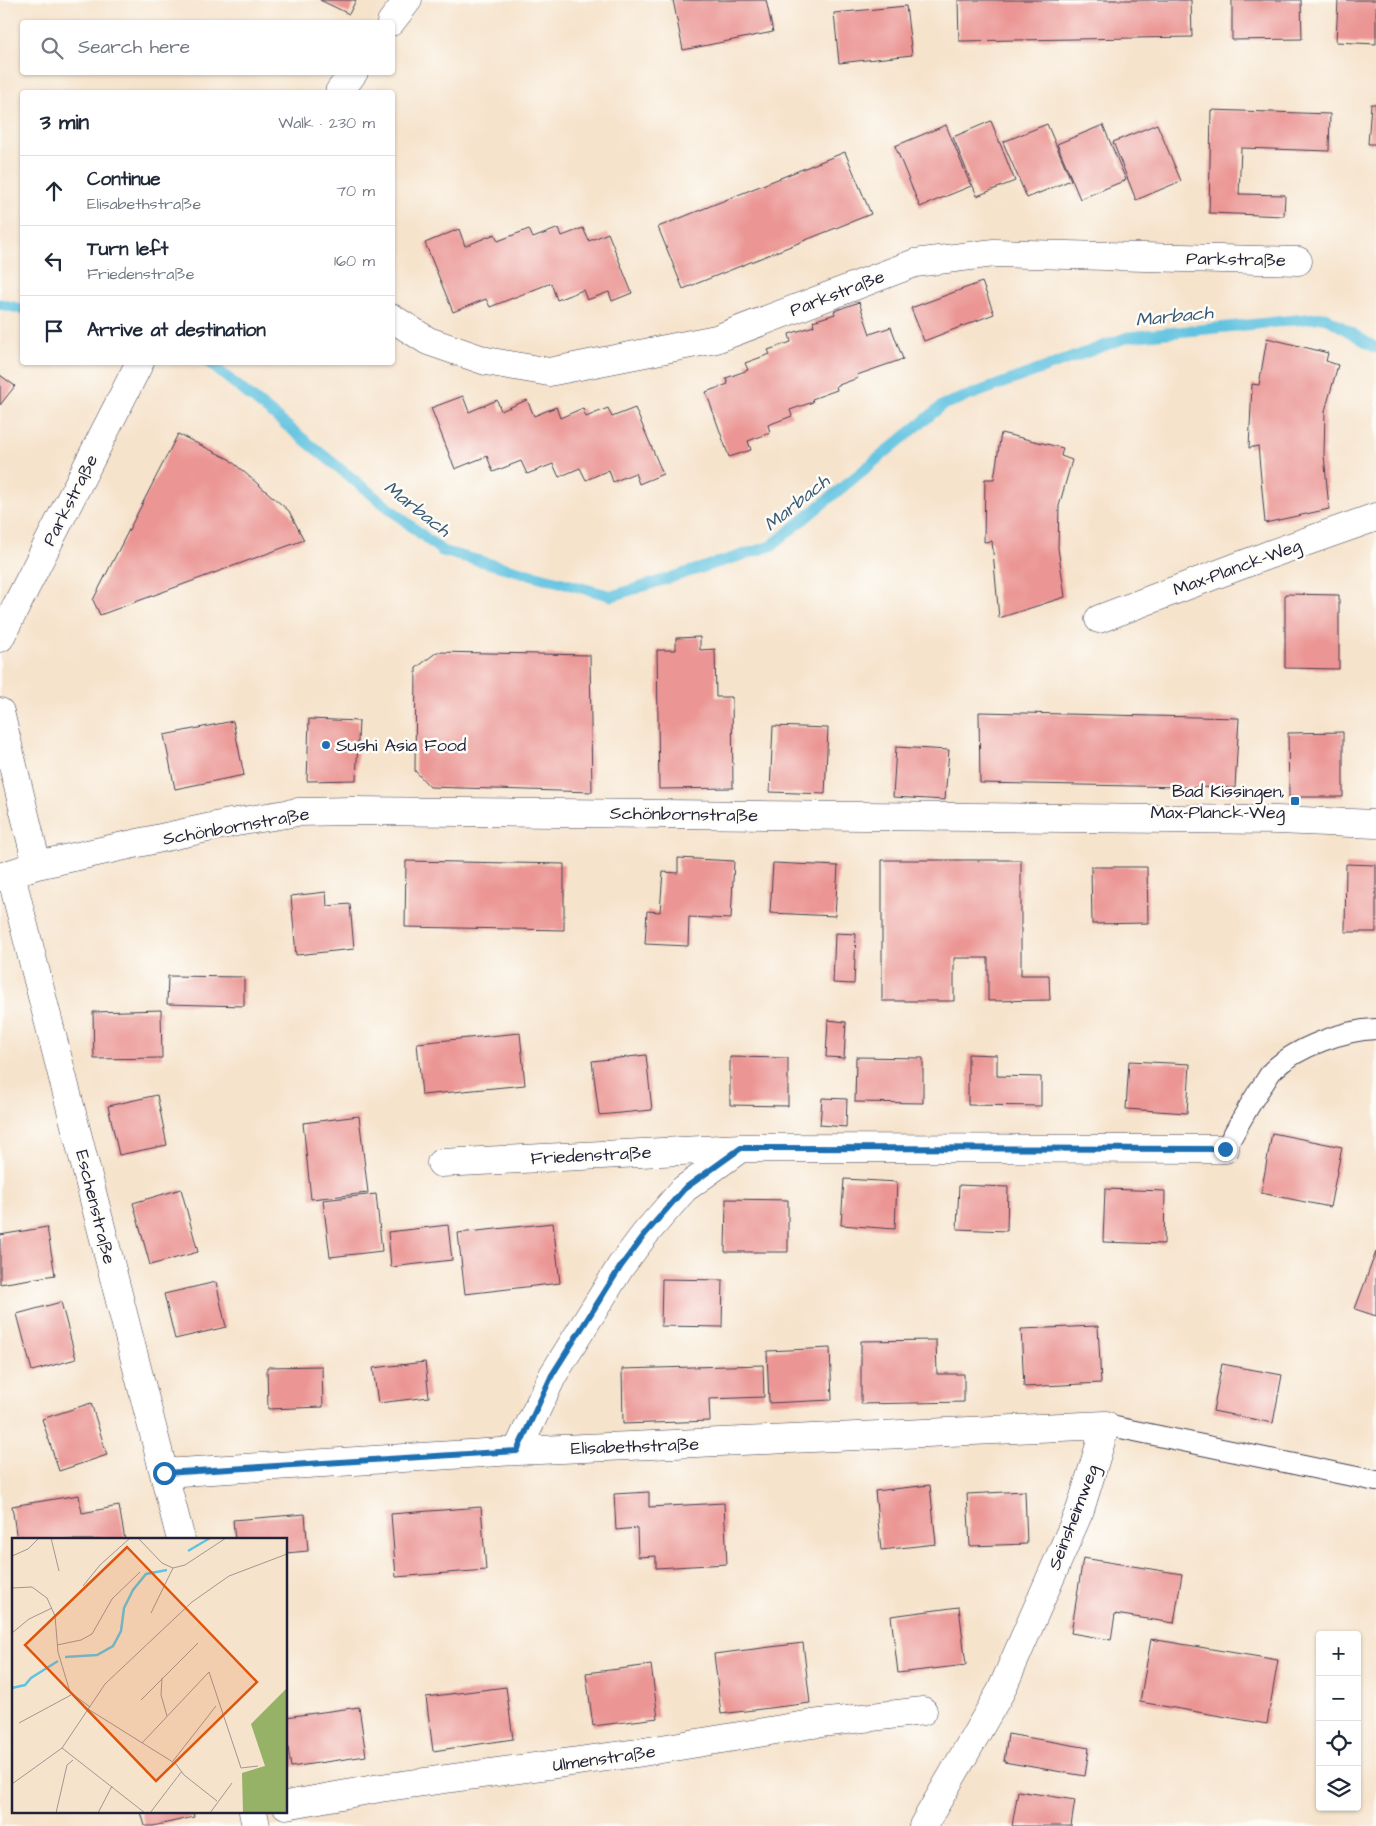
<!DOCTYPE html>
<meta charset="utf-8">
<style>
:root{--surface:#fff;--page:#f6f6f7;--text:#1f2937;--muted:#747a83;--line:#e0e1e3}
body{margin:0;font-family:"Architects Daughter",sans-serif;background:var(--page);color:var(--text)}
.controls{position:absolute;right:15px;bottom:15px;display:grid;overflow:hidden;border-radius:5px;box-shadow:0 1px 4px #0004}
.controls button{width:45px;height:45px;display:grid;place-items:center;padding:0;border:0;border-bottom:1px solid var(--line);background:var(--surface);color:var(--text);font:25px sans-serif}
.stop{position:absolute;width:15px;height:15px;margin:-11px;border:4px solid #1f6fb2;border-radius:50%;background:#fff}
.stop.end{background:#1f6fb2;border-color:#fff;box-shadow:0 1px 5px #0008}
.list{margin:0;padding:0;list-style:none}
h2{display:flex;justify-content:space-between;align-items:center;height:65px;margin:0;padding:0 20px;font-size:21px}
h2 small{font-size:16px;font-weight:400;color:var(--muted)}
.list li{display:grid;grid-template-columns:32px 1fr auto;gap:15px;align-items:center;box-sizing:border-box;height:70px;padding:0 20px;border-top:1px solid var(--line)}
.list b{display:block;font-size:19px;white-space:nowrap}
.list p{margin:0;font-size:16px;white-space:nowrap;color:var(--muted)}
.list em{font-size:16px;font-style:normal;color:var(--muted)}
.icon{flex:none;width:28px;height:28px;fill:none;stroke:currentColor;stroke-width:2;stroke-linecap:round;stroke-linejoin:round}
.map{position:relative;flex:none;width:1376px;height:1826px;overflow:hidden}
.search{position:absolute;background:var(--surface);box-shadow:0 1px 4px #0004;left:20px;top:20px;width:375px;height:55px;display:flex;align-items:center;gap:12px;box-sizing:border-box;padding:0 18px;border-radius:5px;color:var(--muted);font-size:19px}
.panel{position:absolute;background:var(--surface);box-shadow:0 1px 4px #0004;left:20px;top:90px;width:375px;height:275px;border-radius:5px}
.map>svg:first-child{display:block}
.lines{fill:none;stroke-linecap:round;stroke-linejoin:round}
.stream{stroke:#62c3e0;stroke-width:11}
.building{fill:#eb9694}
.lane-casing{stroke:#423f51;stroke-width:22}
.street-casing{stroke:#423f51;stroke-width:29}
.lane{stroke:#fff;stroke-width:20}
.street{stroke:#fff;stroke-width:28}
.route{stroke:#1f6fb2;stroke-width:6}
.poi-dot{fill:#1f6fb2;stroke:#fdfcf7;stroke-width:2}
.labels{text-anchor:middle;stroke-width:5;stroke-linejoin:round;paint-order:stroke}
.street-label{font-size:18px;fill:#22223b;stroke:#fdfcf7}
.poi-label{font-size:18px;fill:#22223b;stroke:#fdfcf7;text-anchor:start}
.water-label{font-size:19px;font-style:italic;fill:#385a75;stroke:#fdfcf7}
.inset-river{fill:none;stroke:#62c3e0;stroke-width:2.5}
.inset-road{fill:none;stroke:#a19692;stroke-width:1}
.view{fill:#de560e;fill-opacity:0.15;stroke:#de560e;stroke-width:2.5}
.inset-edge{fill:none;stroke:#22223b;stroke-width:2.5}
</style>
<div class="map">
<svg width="1376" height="1826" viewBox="0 0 1376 1826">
<rect width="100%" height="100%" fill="#fdfcf7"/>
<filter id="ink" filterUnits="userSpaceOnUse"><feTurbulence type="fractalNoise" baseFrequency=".02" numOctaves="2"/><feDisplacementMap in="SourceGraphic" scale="10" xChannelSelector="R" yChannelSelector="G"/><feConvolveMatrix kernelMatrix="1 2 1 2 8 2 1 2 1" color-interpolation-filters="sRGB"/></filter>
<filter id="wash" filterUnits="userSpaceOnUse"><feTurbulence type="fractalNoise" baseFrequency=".0096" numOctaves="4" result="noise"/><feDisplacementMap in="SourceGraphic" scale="20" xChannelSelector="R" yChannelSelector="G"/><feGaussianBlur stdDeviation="1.12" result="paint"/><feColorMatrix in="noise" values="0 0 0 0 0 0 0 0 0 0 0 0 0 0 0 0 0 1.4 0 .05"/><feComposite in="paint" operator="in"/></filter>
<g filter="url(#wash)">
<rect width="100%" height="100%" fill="#f6e3cc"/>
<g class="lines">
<path class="stream" d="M 0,304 L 22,309
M 208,362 L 442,551 L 612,596 L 771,546 L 943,405 L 1128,337 L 1325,317 L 1376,348"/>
</g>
<g id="blocks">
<path class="building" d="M 320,0 L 356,0 L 349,14 Z
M 673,0 L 766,0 L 773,32 L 683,50 Z
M 958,0 L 1191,0 L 1192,37 L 959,41 Z
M 1232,0 L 1301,0 L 1302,39 L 1232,40 Z
M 1338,0 L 1376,0 L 1376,44 L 1336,42 Z
M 906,6 L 912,55 L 839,63 L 834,13 Z
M 1371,104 L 1376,104 L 1376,144 L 1368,144 Z
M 1211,110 L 1330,114 L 1329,151 L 1241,148 L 1239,194 L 1285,195 L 1284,216 L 1209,213 Z
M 991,121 L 1015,181 L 977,196 L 953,137 Z
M 1047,124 L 1071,180 L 1027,198 L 1003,142 Z
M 1157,124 L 1181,181 L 1136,200 L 1113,142 Z
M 946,125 L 971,186 L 920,207 L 895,146 Z
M 1103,125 L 1126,180 L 1080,199 L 1057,144 Z
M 845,152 L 871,214 L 683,289 L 658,227 Z
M 559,228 L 562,236 L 583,228 L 589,241 L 608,233 L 632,293 L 612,301 L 609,292 L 587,300 L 583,290 L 557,300 L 551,283 L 490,307 L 486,299 L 453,312 L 425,243 L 459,229 L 465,246 L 495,234 L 498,241 L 529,229 L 533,238 Z
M 982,282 L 994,314 L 924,341 L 911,308 Z
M 859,302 L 870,334 L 891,327 L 903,359 L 857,375 L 858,378 L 836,386 L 837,390 L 812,399 L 813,402 L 790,410 L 792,416 L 768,425 L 770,433 L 748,441 L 751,450 L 729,457 L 706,392 L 728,384 L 726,378 L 748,370 L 745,363 L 770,354 L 768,350 L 791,342 L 789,334 L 814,326 L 813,321 L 835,314 L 834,311 Z
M 1267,338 L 1328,353 L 1326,361 L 1338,365 L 1325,411 L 1324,454 L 1329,509 L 1265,523 L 1258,446 L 1249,448 L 1252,384 L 1259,385 Z
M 0,375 L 15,386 L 0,405 Z
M 463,396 L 469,412 L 497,400 L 501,411 L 527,400 L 534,416 L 556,407 L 560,418 L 583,408 L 586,417 L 608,408 L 612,417 L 635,408 L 663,474 L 639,484 L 635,473 L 613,482 L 609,470 L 586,480 L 580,468 L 559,477 L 553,464 L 527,474 L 521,461 L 493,472 L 487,456 L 455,469 L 431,408 Z
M 1001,433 L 1063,448 L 1061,456 L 1072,460 L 1059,506 L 1058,548 L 1065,597 L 999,618 L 992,541 L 984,542 L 985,479 L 994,479 Z
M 178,434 L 229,459 L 289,511 L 304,540 L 100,615 L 93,600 Z
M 1285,594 L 1339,595 L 1339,669 L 1285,668 Z
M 700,637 L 700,650 L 715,649 L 716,697 L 732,697 L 733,788 L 659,789 L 657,650 L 676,650 L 676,638 Z
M 437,652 L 590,655 L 592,792 L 430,787 L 415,771 L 416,668 Z
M 979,712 L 1239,718 L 1235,788 L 980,783 Z
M 309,719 L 359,721 L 356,780 L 307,781 Z
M 233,721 L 244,775 L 175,789 L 164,735 Z
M 773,726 L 828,728 L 825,794 L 770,792 Z
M 1343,732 L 1343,797 L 1289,797 L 1288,733 Z
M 896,747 L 949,750 L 945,800 L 893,797 Z
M 678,858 L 734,861 L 731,919 L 689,917 L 688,946 L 645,944 L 647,911 L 660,912 L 663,872 L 678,873 Z
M 882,860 L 1021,860 L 1021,975 L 1049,975 L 1050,1000 L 988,1001 L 988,958 L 954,958 L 954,1001 L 882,1001 Z
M 406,861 L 564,864 L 564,930 L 405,927 Z
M 773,863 L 838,866 L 835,916 L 770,913 Z
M 1346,864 L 1376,865 L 1376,932 L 1345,932 Z
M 1091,867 L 1147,867 L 1148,923 L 1092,924 Z
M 326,892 L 327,906 L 350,904 L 354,949 L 296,955 L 291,896 Z
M 835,933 L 856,934 L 854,984 L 833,983 Z
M 168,976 L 244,977 L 244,1006 L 167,1004 Z
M 161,1010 L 162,1058 L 94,1059 L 93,1012 Z
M 828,1020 L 846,1022 L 844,1058 L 826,1057 Z
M 520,1033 L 525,1085 L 422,1095 L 417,1043 Z
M 968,1054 L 997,1055 L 997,1076 L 1041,1077 L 1041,1106 L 968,1105 Z
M 646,1055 L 652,1110 L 599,1115 L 592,1061 Z
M 730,1057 L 788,1058 L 788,1106 L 730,1105 Z
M 856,1057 L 923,1058 L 923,1103 L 855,1102 Z
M 1129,1061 L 1190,1064 L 1187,1113 L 1126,1109 Z
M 157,1095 L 167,1145 L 119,1155 L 108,1106 Z
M 822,1098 L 847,1099 L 846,1127 L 820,1125 Z
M 359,1116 L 368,1193 L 311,1199 L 303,1123 Z
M 1272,1133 L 1342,1147 L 1330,1207 L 1261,1193 Z
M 844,1179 L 897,1182 L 895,1229 L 841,1225 Z
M 959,1185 L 1008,1187 L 1007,1231 L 957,1229 Z
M 181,1189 L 198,1252 L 150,1265 L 133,1203 Z
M 1105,1189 L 1165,1191 L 1164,1244 L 1103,1242 Z
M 376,1194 L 382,1251 L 330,1257 L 323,1200 Z
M 726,1199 L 788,1200 L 788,1252 L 725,1252 Z
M 553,1223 L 560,1283 L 465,1294 L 458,1233 Z
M 448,1225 L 452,1260 L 391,1267 L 388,1232 Z
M 47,1227 L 55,1275 L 0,1284 L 0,1235 Z
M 1376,1252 L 1376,1316 L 1355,1309 Z
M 662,1279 L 723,1280 L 722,1327 L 661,1326 Z
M 216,1282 L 226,1327 L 175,1339 L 164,1294 Z
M 61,1302 L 76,1359 L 32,1371 L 17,1314 Z
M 1098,1326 L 1101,1383 L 1024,1387 L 1021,1329 Z
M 936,1340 L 937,1374 L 964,1374 L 964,1402 L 861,1404 L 861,1341 Z
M 830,1348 L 832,1400 L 769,1403 L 767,1351 Z
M 425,1362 L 429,1397 L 378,1403 L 373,1368 Z
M 1222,1364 L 1282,1375 L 1273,1423 L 1213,1411 Z
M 763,1365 L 764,1397 L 709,1399 L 710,1421 L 623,1424 L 622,1369 Z
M 322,1366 L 323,1407 L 268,1409 L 267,1367 Z
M 91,1403 L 107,1455 L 59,1471 L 42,1419 Z
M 930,1485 L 936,1544 L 881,1550 L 875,1491 Z
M 1025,1491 L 1027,1544 L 970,1546 L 967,1494 Z
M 649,1492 L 649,1507 L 724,1503 L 727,1564 L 656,1568 L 656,1556 L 638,1557 L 637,1528 L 616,1530 L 614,1494 Z
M 79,1495 L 82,1513 L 119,1506 L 125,1540 L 17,1540 L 12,1506 Z
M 481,1507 L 486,1570 L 396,1577 L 391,1514 Z
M 305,1514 L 308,1551 L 286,1553 L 286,1540 L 235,1540 L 233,1520 Z
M 1083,1558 L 1182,1574 L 1174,1623 L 1115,1614 L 1111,1640 L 1071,1633 Z
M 959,1607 L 966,1665 L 898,1673 L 891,1616 Z
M 1151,1639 L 1278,1660 L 1267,1724 L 1140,1702 Z
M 803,1643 L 810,1703 L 721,1714 L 714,1654 Z
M 651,1665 L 658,1718 L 593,1726 L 586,1673 Z
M 506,1687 L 513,1739 L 433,1751 L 426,1697 Z
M 359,1707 L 366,1756 L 291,1767 L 286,1735 L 286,1717 Z
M 1008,1734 L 1089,1748 L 1085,1776 L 1004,1762 Z
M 1018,1791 L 1075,1800 L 1071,1826 L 1012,1826 Z
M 141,1812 L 193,1812 L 194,1817 L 153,1826 L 145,1826 Z"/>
</g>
</g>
<g filter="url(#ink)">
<use href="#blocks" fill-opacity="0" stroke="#423f51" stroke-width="1"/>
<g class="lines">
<defs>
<path id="lane" d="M 1225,1149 C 1237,1128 1248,1106 1262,1086 C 1266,1081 1269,1074 1273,1070 C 1297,1047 1344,1030 1376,1029
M 1106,1425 L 1376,1481"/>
<path id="street" d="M 391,22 L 408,0
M 339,92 L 354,72
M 392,318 L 428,341 L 486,361 L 549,372 L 716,339 L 915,263 L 994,253 L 1298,261
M 1099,619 L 1268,555 L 1376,517
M 0,638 L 140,362
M 0,712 L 37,865
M 11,875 L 181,1540
M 0,877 L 37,865 L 230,823 L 298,812 L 352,811 L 1277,820 L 1376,824
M 441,1163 L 741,1148 L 1225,1149
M 517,1451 L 553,1375 L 621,1266 L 645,1234 L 684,1189 L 741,1148
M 164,1473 L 517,1451 L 1106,1425 L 1080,1510 L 1001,1691 L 923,1826
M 286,1805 L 380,1788 L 637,1753 L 812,1724 L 923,1711
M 253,1812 L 256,1826"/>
</defs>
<use href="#lane" class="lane-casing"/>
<use href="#street" class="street-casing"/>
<use href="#lane" class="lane"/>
<use href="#street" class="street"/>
</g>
</g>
<g class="lines" filter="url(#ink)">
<path class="route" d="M 164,1473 L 517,1451 L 552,1375 L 621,1266 L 645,1234 L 684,1189 L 741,1148 L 1225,1149"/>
</g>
<g class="poi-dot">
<circle cx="326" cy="745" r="5"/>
<rect x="1290" y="796" width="10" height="10" rx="2.5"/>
</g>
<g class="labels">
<g class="street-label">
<text transform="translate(1236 259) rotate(1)" y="6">Parkstraße</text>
<text transform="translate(837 293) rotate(-21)" y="6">Parkstraße</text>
<text transform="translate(70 500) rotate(-63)" y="6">Parkstraße</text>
<text transform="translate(1237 567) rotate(-20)" y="6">Max-Planck-Weg</text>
<text transform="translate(684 814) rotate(1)" y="6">Schönbornstraße</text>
<text transform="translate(236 826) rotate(-10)" y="6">Schönbornstraße</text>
<text transform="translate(591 1155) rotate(-3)" y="6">Friedenstraße</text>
<text transform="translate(96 1207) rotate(76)" y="6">Eschenstraße</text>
<text transform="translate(635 1446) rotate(-2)" y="6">Elisabethstraße</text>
<text transform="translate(1073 1517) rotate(-69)" y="6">Seinsheimweg</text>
<text transform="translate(604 1758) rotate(-8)" y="6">Ulmenstraße</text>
</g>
<g class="poi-label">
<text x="336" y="751">Sushi Asia Food</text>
<text x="1285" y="797" text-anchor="end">Bad Kissingen,<tspan x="1285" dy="21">Max-Planck-Weg</tspan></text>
</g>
<g class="water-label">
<text transform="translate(1174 315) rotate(-6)" y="7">Marbach</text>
<text transform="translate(796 502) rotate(-39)" y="7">Marbach</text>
<text transform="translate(418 508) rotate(38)" y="7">Marbach</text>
</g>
</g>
<g transform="translate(12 1538)">
<rect width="275" height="275" fill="#f6e3cc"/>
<path d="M 275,150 L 275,275 L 231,275 L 230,235 L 253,228 L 239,186 Z" fill="#95b266"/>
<path class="inset-river" d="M 176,13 L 198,0M 53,119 L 85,117 L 101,108 L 109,93 L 112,70 L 121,52 L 134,36 L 155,32M 0,150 L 13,147 L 19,140 L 46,123"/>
<path class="inset-road" d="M 39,0 L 47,33M 126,0 L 150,25 L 161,30 L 173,27 L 214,0M 0,18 L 16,11 L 27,0M 71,48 L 88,27 L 118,0M 0,50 L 20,49 L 35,60 L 43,78 L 46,114 L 58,154 L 78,169M 139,75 L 161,30M 0,95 L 17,81 L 40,70M 45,107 L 69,102 L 80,96 L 100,61 L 128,34M 150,140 L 149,157 L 155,178M 129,162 L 186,105M 76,171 L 164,226 L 172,237 L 205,263M 7,185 L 59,157M 130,205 L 197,134 L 229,230 L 246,228M 50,210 L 133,275M 161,223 L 204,168M 0,246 L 50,210 L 93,146 L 180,64 L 217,38 L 275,16M 44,275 L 55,227 L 61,222M 86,275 L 100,248M 138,275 L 170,233M 198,275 L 220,245"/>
<path class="view" d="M 115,9 L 245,144 L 144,243 L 13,107 Z"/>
<rect width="275" height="275" class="inset-edge"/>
</g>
</svg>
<div class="controls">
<button>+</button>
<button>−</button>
<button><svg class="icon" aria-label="locate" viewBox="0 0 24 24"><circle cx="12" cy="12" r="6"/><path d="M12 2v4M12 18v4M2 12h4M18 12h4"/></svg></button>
<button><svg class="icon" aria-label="layers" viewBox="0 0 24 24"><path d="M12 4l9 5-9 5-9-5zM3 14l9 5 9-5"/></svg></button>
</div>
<div class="stop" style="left:164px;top:1473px"></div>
<div class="stop end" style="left:1225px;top:1149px"></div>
<div class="search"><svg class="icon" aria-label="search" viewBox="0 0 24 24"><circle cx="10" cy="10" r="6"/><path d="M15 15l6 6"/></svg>Search here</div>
<section class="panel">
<h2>3 min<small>Walk · 230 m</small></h2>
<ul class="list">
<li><svg class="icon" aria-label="ahead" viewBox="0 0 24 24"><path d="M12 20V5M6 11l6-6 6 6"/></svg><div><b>Continue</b><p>Elisabethstraße</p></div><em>70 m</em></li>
<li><svg class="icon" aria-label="left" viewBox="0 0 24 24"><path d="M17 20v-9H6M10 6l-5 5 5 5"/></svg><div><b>Turn left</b><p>Friedenstraße</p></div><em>160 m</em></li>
<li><svg class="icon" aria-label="arrive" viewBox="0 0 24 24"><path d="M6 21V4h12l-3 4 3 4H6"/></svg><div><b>Arrive at destination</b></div></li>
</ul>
</section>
</div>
